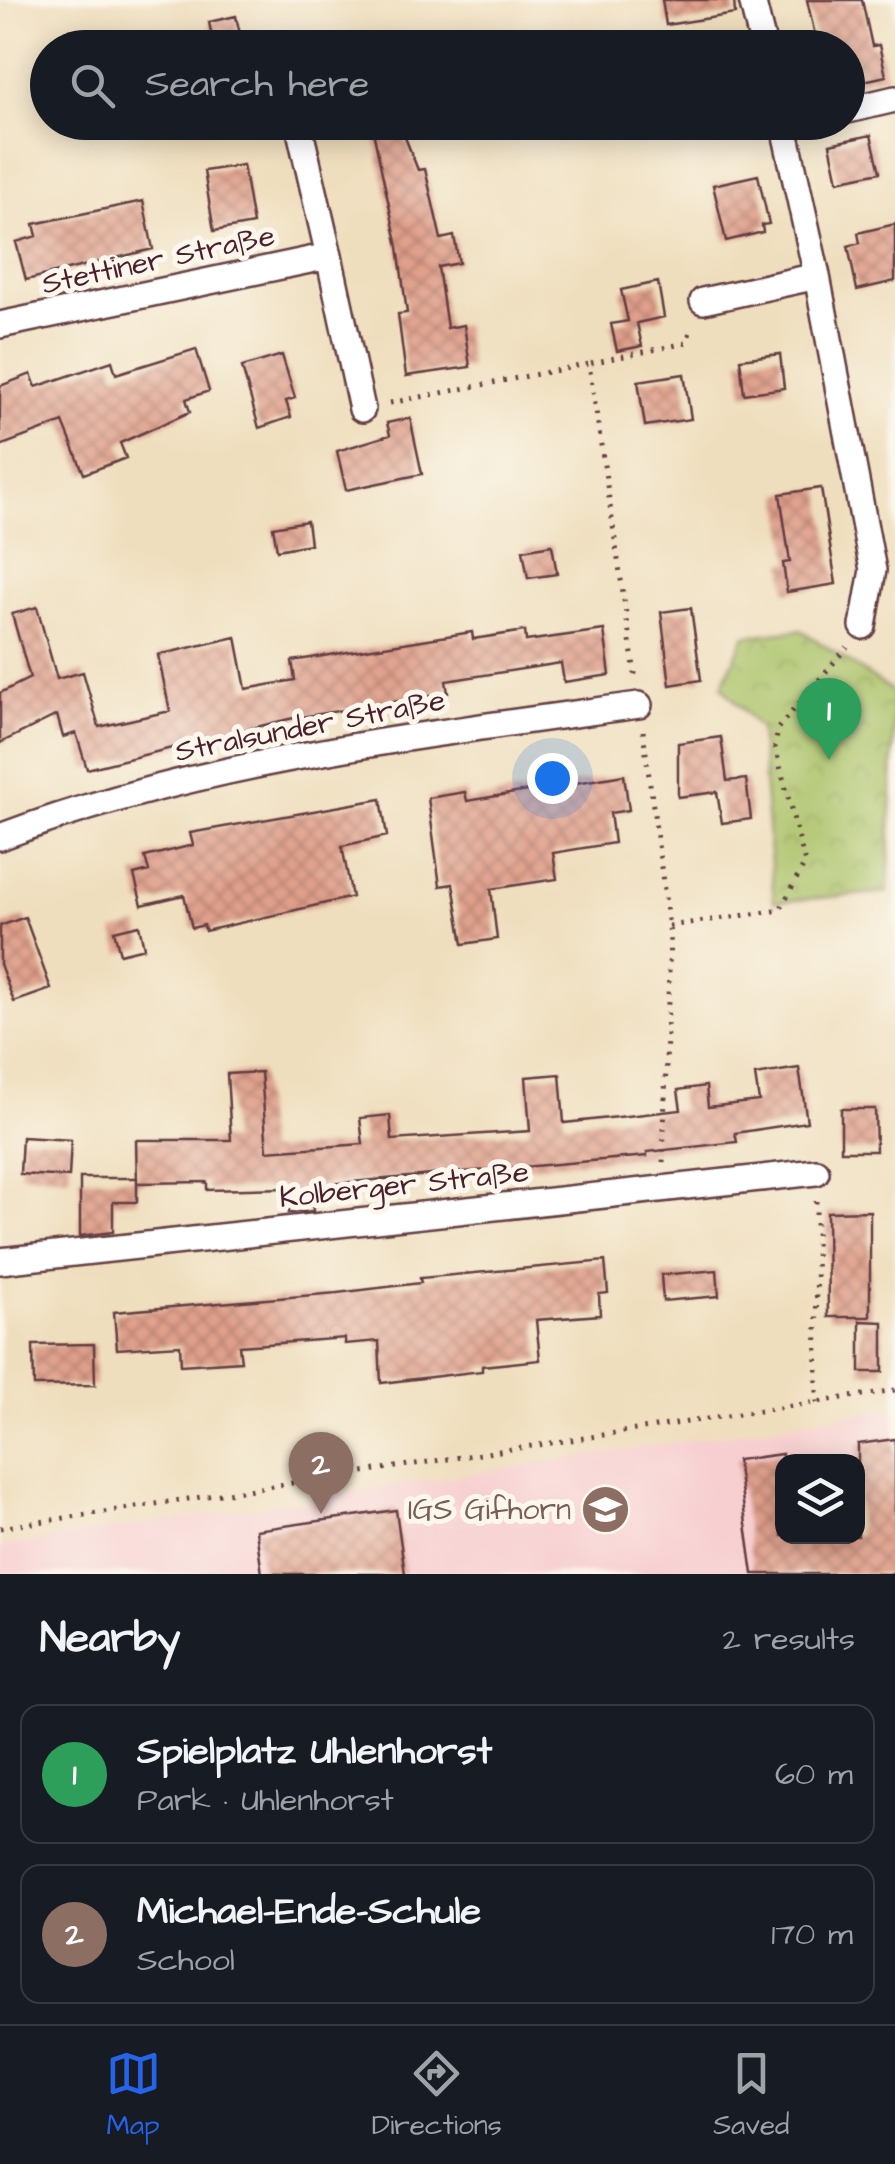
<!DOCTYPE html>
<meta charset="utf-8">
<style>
:root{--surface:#171b24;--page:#20242c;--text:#f1f3f6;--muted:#9ea1a6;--line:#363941;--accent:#2563eb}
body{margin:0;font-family:"Architects Daughter",sans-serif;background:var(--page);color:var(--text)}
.controls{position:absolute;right:30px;bottom:30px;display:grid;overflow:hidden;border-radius:20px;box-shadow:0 5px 25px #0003}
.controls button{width:90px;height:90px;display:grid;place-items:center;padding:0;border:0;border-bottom:2px solid var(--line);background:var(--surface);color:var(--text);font:50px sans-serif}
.you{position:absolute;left:552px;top:778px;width:35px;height:35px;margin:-25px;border:8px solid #fff;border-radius:50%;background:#1a73e8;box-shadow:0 0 0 15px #1a73e833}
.badge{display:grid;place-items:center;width:65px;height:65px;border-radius:50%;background:var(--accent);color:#fff;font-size:32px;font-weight:700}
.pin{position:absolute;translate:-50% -82px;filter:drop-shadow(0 2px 5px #0008)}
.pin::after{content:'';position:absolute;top:52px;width:35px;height:30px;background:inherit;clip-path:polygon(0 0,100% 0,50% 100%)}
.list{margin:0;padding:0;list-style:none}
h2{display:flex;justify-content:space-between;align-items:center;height:130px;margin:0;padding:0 40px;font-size:42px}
h2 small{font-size:32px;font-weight:400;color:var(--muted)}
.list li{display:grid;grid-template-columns:65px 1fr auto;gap:30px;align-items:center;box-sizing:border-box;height:140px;margin:0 20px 20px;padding:0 20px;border:2px solid var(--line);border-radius:20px}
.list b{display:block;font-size:38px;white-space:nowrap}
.list p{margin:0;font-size:32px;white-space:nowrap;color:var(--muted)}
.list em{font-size:32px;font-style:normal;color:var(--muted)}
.icon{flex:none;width:55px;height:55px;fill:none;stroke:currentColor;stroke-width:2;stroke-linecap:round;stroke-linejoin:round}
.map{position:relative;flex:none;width:895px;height:1574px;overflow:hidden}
.search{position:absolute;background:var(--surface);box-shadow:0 5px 25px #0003;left:30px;right:30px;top:30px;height:110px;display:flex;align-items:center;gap:25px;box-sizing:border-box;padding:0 35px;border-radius:55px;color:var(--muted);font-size:38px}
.sheet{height:450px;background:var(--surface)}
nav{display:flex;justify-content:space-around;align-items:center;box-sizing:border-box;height:140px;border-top:2px solid var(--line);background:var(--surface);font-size:28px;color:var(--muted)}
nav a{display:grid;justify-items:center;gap:5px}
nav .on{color:var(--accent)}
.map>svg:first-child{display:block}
.built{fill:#f7cfd0;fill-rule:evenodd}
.park{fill:url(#park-crowns);stroke:#7a7049;stroke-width:2.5}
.building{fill:url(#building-cross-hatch)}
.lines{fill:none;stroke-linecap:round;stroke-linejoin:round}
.minor-casing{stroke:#633c41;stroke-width:30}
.path{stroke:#633c41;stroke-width:5;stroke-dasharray:2.5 8;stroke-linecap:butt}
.minor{stroke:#fff;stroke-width:25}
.labels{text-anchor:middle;stroke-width:10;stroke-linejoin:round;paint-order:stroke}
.street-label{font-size:30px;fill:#4a1f2b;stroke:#fbf7ec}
.education-label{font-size:30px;fill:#785e54;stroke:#fbf7ec;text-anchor:end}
</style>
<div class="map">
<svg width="895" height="1574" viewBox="0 0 895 1574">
<defs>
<pattern id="park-crowns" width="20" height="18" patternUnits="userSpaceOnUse" patternTransform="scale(2.5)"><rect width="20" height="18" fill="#abc267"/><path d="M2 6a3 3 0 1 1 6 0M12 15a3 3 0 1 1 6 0" fill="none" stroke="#95a65a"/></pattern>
<pattern id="building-cross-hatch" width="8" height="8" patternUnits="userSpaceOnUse" patternTransform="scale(2.5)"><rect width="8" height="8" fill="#e0a08b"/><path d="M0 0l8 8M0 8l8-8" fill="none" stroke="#b88272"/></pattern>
</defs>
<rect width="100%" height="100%" fill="#fbf7ec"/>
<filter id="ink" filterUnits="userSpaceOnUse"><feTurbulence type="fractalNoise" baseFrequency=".01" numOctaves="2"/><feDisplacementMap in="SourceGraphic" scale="20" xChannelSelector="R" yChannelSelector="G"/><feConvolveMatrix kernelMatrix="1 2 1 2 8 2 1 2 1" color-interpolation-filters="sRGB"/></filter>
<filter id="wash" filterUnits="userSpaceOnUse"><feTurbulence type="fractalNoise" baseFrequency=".0048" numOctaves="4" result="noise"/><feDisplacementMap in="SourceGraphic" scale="40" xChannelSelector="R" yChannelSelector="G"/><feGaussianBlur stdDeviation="2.25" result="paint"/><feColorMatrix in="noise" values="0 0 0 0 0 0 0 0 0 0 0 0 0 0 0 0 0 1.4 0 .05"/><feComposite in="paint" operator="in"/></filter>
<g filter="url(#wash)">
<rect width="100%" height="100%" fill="#efdebd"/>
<path class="built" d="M 895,1408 L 895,1574 L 0,1574 L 0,1547 ZM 782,1462 L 858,1462 L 858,1536 L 782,1536 Z"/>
<path class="park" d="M 801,630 L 895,693 L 888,892 L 774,902 L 760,729 L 722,686 L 745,636 Z"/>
<g id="blocks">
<path class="building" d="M 662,0 L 734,0 L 735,14 L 666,25 Z
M 807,0 L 862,0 L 872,46 L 879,45 L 886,76 L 855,83 L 853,74 L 848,75 L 848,48 L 818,48 Z
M 236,16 L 243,48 L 214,48 L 209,22 Z
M 371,122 L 399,122 L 418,170 L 425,169 L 441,239 L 454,236 L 459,263 L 438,267 L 447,328 L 464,325 L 470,367 L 406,376 L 398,314 L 407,313 L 398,247 Z
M 871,135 L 880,172 L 838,181 L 830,144 Z
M 243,165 L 253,224 L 214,231 L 204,171 Z
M 758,175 L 769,224 L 762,225 L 763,232 L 726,241 L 713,185 Z
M 143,201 L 153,249 L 26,280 L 16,242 L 37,236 L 34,224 Z
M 895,224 L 895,281 L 857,290 L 848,246 L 860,243 L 858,233 Z
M 658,282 L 664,317 L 637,323 L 642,346 L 617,351 L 611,324 L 628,321 L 621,290 Z
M 196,349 L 209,391 L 186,399 L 190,412 L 120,443 L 126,458 L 84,474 L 63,422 L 0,446 L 0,386 L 31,374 L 36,387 L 112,361 L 116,374 Z
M 780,354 L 784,388 L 744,394 L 740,359 Z
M 282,355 L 295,398 L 286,401 L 291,417 L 259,428 L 242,367 Z
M 684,374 L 691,419 L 645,426 L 638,381 Z
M 410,418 L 422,474 L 346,490 L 337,451 L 390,435 L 387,423 Z
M 821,488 L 836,584 L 787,592 L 783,563 L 790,562 L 780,494 Z
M 307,521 L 310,544 L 277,550 L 273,527 Z
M 552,545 L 557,574 L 528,578 L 523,550 Z
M 37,607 L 57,679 L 83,672 L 99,727 L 170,711 L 158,655 L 236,637 L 246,689 L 295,680 L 292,661 L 472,632 L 473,639 L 525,631 L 526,641 L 604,630 L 610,675 L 564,682 L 561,663 L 446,681 L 448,693 L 289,719 L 87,769 L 76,733 L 63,737 L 57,715 L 0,743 L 0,693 L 30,678 L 12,614 Z
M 691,608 L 701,680 L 670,685 L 661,612 Z
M 721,737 L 727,781 L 746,779 L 751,819 L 722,823 L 717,792 L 678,797 L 678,743 Z
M 624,775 L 629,810 L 610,813 L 614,843 L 553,853 L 557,879 L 491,889 L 497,939 L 463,944 L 453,884 L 440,886 L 428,798 L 465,792 L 467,801 Z
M 381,799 L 387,836 L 342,846 L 352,897 L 205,931 L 204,925 L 192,928 L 184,895 L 142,905 L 134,875 L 149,871 L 145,857 L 193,845 L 190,833 Z
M 25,917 L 51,989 L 14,1002 L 0,964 L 0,926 Z
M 139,925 L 144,948 L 120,954 L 114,931 Z
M 799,1068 L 807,1122 L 735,1133 L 737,1142 L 647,1152 L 647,1156 L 329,1184 L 311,1189 L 313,1211 L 289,1213 L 288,1188 L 207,1190 L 207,1182 L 137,1183 L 136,1140 L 231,1140 L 227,1074 L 261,1072 L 267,1151 L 363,1144 L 360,1118 L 390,1115 L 392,1140 L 530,1131 L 526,1077 L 560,1074 L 564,1123 L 681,1110 L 678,1090 L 706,1086 L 708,1107 L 759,1101 L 755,1075 Z
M 841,1109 L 875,1109 L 876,1151 L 841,1151 Z
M 22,1137 L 71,1140 L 69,1177 L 20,1174 Z
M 80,1178 L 137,1178 L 137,1202 L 113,1202 L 113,1232 L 80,1236 Z
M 870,1211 L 870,1317 L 828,1317 L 827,1212 Z
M 605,1261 L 608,1293 L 599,1294 L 600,1315 L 536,1320 L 540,1360 L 482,1366 L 482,1371 L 381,1383 L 379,1341 L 345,1344 L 345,1338 L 239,1346 L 241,1361 L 181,1365 L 180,1345 L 117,1349 L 114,1312 L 337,1293 L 421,1283 L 420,1278 Z
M 717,1270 L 719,1296 L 663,1301 L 661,1275 Z
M 860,1321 L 883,1322 L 883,1372 L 860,1372 Z
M 94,1344 L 95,1385 L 34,1386 L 33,1345 Z
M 895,1439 L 895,1574 L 753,1574 L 737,1460 L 782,1454 L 782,1536 L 858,1536 L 858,1444 Z
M 396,1510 L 405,1574 L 262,1574 L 256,1530 Z"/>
</g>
</g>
<g filter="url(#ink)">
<use href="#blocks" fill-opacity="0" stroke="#633c41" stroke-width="2.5"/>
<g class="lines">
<defs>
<path id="minor" d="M 752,0 L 764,48
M 848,110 L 895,99
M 298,122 L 329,256
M 783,122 L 817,276 L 873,570 L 863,626
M 703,301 L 817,276
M 0,325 L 329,256 L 362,409
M 0,837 C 205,760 424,735 639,705
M 0,1261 L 816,1172"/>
</defs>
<use href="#minor" class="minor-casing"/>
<path class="path" d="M 591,363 L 686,343 L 692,327
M 390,403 L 589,364 L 636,681
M 643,731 L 670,935 L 663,1163
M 669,926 L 780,910 L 805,863 L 775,747 L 778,728 L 847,647
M 816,1201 L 817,1403
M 0,1528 L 895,1390"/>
<use href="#minor" class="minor"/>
</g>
</g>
<defs>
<symbol id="school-disc" viewBox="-11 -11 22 22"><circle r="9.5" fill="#8d6e63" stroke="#fbf7ec"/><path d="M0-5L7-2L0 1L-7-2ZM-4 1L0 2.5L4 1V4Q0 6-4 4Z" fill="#fff"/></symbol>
</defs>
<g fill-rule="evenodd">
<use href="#school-disc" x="578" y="1482" width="55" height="55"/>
</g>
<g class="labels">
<g class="street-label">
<text transform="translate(158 259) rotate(-12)" y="10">Stettiner Straße</text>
<text transform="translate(310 725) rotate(-11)" y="10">Stralsunder Straße</text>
<text transform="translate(404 1184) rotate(-6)" y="10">Kolberger Straße</text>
</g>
<g class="education-label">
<text x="571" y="1519">IGS Gifhorn</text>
</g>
</g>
</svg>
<div class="controls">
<button><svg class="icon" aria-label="layers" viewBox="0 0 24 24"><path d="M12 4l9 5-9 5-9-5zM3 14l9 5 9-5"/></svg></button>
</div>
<div class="you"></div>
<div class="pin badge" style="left:829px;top:760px;background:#2e9e5b">1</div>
<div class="pin badge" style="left:321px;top:1514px;background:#8d6e63">2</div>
<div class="search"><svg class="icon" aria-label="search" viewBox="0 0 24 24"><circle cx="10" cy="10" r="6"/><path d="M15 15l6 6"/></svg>Search here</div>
</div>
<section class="sheet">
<h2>Nearby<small>2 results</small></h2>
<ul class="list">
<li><span class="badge" style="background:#2e9e5b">1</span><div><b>Spielplatz Uhlenhorst</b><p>Park · Uhlenhorst</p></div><em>60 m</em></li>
<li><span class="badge" style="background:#8d6e63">2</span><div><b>Michael-Ende-Schule</b><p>School</p></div><em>170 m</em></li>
</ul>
</section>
<nav>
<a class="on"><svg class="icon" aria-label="map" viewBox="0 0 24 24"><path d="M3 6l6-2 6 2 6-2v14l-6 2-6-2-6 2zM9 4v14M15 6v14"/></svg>Map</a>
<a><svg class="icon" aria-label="directions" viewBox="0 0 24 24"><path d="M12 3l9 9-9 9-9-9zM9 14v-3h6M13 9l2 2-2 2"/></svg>Directions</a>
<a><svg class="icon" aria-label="saved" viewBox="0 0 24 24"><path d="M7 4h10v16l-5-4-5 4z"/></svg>Saved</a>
</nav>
